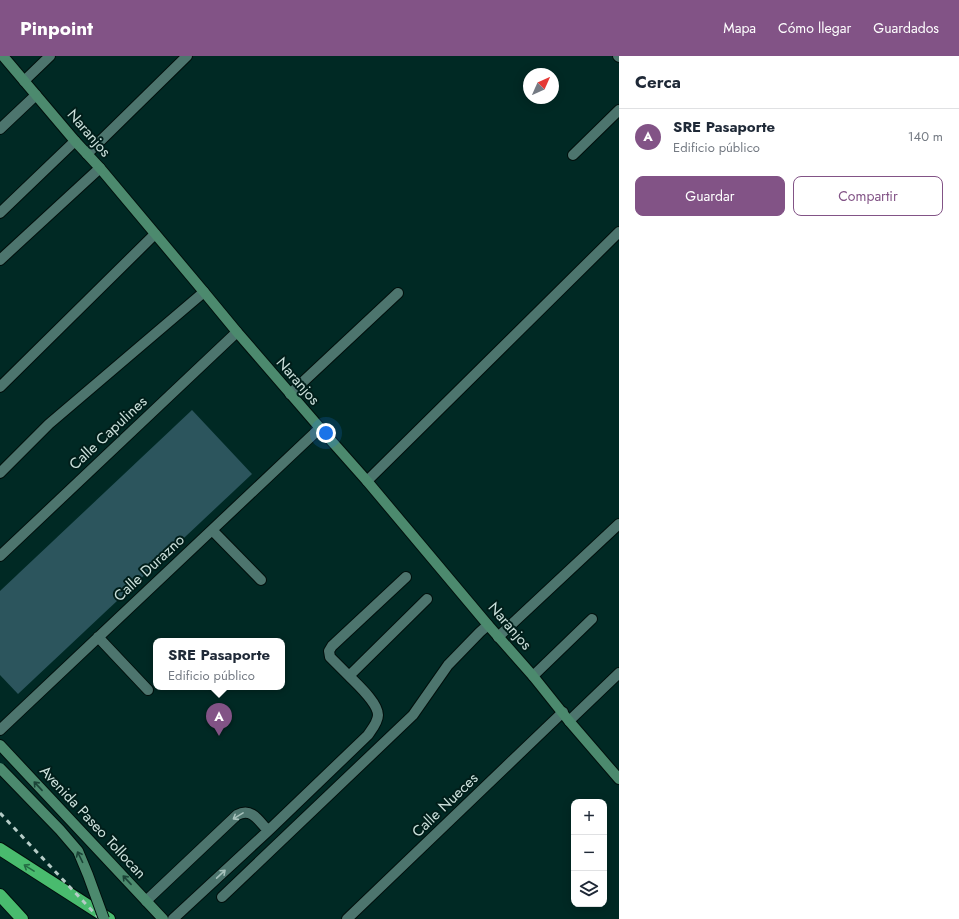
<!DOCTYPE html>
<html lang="es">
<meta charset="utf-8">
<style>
:root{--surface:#fff;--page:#f2f2f3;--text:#1f2937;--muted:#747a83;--line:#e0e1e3;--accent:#825386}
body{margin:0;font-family:Jost,sans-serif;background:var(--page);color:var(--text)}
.controls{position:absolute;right:12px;bottom:12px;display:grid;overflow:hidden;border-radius:8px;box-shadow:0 2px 10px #0003}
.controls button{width:36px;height:36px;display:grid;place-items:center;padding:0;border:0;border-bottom:1px solid var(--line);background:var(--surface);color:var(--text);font:20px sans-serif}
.compass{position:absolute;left:523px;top:12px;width:36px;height:36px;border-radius:50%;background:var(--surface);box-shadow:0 2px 10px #0003;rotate:45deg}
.you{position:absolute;left:326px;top:377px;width:14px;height:14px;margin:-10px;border:3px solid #fff;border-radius:50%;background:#1a73e8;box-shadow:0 0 0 6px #1a73e833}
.badge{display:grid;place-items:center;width:26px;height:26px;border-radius:50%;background:var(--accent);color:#fff;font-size:13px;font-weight:700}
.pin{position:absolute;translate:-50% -33px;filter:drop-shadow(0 1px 2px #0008)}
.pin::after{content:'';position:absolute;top:21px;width:14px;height:12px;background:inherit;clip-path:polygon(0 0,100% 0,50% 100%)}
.popup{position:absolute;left:153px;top:582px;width:132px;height:52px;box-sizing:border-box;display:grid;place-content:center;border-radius:8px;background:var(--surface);filter:drop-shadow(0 1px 3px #0005);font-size:13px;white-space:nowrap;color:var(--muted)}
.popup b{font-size:15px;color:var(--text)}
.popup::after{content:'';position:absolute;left:50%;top:100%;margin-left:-8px;border:8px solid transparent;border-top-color:var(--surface)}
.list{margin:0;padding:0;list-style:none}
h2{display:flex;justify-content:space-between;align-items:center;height:52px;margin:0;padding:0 16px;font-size:17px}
h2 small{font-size:13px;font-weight:400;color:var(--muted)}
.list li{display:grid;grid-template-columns:26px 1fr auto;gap:12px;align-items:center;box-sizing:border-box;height:56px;padding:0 16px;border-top:1px solid var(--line)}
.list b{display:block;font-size:15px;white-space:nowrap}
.list p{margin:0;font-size:13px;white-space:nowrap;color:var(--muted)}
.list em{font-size:13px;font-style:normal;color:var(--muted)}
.actions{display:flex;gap:8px;padding:12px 16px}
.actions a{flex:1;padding:9px 0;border:1px solid var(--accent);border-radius:8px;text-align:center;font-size:14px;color:var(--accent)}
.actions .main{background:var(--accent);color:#fff}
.icon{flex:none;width:22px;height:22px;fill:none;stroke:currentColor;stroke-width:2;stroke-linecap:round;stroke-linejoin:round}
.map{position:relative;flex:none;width:619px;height:863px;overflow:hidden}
header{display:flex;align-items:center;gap:24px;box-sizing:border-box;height:56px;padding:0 20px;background:var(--accent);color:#fff}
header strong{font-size:19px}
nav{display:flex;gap:22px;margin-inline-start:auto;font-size:14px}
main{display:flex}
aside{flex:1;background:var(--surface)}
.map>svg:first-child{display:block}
.building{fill:#2c555d}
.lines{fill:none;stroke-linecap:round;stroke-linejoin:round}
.street-casing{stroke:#000f0c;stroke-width:12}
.secondary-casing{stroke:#000f0c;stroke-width:12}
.highway-casing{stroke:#000f0c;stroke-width:14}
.street{stroke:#4d756e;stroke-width:10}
.secondary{stroke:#4c8a6e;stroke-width:10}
.highway{stroke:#49bb6e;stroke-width:12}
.rail{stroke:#b5ccc7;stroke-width:3;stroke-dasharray:5 5;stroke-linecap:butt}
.secondary-bridge-casing{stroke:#000f0c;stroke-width:12;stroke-linecap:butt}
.secondary-bridge{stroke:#4c8a6e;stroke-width:10}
.oneway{stroke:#1b4437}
.oneway2{stroke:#a6c1bb}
.oneway3{stroke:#246c44}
.labels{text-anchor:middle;stroke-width:4;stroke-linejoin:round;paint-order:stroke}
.street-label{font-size:15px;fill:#cce1dc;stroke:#001e1a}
</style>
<header>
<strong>Pinpoint</strong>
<nav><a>Mapa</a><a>Cómo llegar</a><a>Guardados</a></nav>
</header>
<main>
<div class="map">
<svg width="619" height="863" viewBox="0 0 619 863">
<rect width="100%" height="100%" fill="#002924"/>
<path class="building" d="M 192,354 L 252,418 L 18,638 L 0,619 L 0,535 Z"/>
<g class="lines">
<defs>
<path id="street" d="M 618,0 L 619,1
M 24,25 L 50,0
M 0,73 L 36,39
M 87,98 L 187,0
M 573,99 L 619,54
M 0,157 L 75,85
M 0,204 L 100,112
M 0,331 L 155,178
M 290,338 L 398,237
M 0,417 L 49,368 L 204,236
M 367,425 L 619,176
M 212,474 L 261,524
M 0,500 L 237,276
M 98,581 L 148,634
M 498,581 L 619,468
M 349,620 L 330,601 L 329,595 L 332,590 L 406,521
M 533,620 L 592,563
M 569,665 L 619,617
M 0,674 L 320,372
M 222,841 L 413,659 L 448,609 L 480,576 L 488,569
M 146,845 L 237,759 C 252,751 259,765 268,775
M 173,863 L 268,775 L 368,679 C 372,673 378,666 378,659 C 378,647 358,629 349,620 L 427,543
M 347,863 L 563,656"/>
<path id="secondary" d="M 3,0 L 75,85 L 100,112 L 204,236 L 237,276 L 320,372 L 367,425 L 488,569 L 533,620 L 569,665 L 619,723
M 0,689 L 163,863"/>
<path id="highway" d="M 0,793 L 109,863
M 0,839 L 22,863"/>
</defs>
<use href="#street" class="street-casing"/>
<use href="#secondary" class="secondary-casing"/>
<use href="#highway" class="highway-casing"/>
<use href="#street" class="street"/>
<use href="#secondary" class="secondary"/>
<use href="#highway" class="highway"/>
<path class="rail" d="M 0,757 L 100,863"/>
<defs>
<path id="secondary-bridge" d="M 0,712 L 60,774 L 78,795 L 88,819 L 104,863"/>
</defs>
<use href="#secondary-bridge" class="secondary-bridge-casing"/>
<use href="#secondary-bridge" class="secondary-bridge"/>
</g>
<defs><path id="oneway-shaft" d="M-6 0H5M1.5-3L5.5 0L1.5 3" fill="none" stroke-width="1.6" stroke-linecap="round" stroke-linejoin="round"/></defs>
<g class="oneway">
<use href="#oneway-shaft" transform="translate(38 730) rotate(-133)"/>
<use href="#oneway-shaft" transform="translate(80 801) rotate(-116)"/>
<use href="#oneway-shaft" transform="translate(127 824) rotate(-133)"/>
</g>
<g class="oneway2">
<use href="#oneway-shaft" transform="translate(238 760) rotate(148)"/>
<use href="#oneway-shaft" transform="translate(221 818) rotate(-43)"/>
</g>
<use class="oneway3" href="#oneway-shaft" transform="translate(29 812) rotate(-148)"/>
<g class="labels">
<g class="street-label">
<text transform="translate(89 77) rotate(49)" y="5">Naranjos</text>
<text transform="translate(298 325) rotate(49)" y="5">Naranjos</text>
<text transform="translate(108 377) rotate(-43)" y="5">Calle Capulines</text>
<text transform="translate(149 512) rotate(-43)" y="5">Calle Durazno</text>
<text transform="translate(510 570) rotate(49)" y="5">Naranjos</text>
<text transform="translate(445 749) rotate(-44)" y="5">Calle Nueces</text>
<text transform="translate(93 766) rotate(47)" y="5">Avenida Paseo Tollocan</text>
</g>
</g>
</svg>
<div class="controls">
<button>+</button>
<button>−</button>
<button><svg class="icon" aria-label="layers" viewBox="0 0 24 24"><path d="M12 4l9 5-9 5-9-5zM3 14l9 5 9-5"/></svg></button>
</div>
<svg class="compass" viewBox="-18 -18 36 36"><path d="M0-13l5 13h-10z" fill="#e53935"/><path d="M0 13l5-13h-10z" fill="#747a83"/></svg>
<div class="you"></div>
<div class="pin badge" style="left:219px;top:680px">A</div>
<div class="popup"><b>SRE Pasaporte</b>Edificio público</div>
</div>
<aside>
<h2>Cerca<small></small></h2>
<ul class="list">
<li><span class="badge">A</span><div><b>SRE Pasaporte</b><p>Edificio público</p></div><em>140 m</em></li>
</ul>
<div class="actions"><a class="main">Guardar</a><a>Compartir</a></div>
</aside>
</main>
